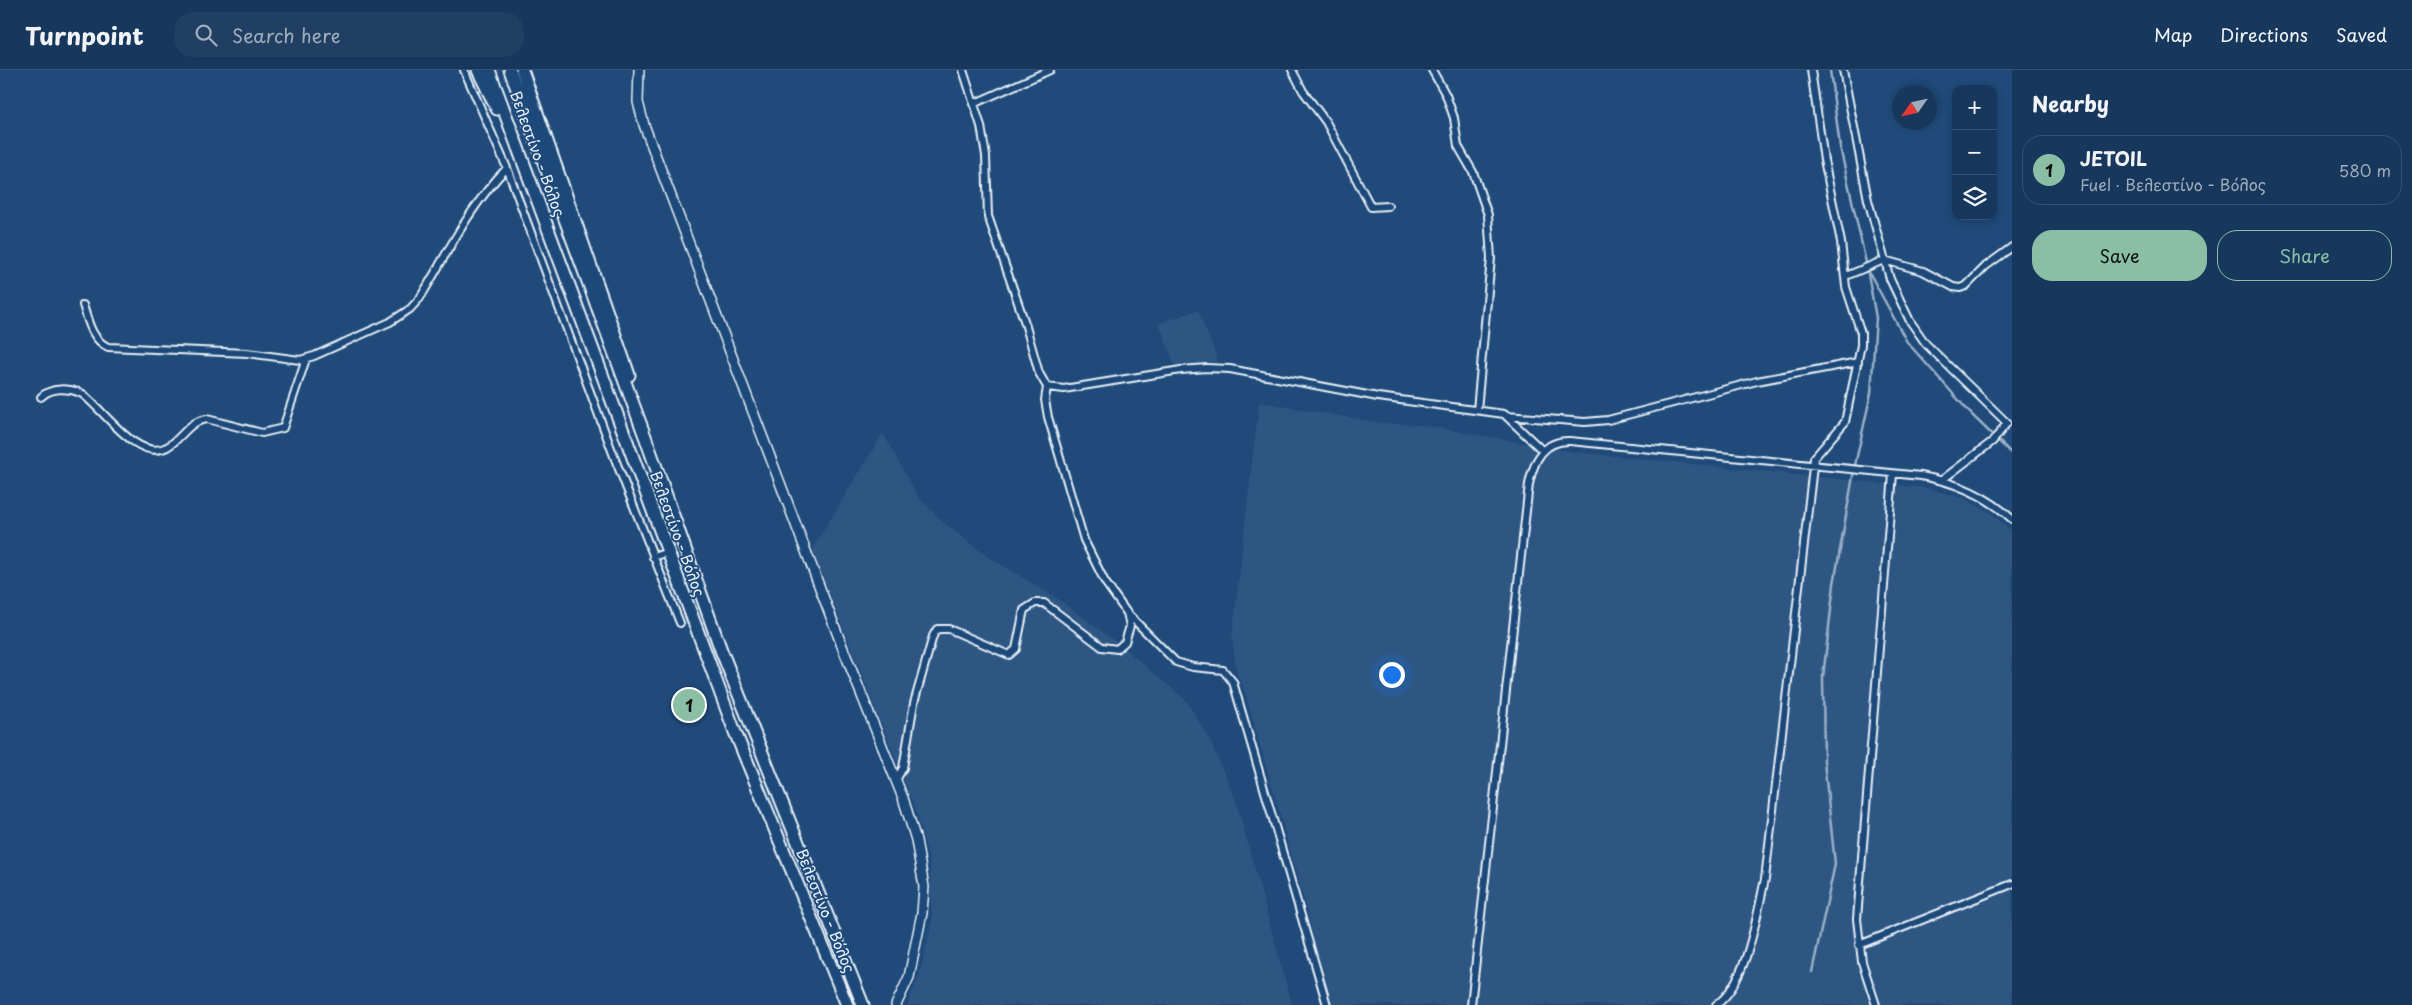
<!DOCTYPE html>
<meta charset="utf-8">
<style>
:root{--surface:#17385c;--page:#203f62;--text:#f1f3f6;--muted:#9eacbb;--line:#365272;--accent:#8abfa5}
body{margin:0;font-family:"Playpen Sans",sans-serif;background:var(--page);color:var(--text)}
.controls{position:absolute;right:15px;top:15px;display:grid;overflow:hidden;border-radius:10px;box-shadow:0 2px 8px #0003}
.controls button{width:45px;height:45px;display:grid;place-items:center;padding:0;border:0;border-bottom:1px solid var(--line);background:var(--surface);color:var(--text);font:25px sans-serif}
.compass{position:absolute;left:1892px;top:15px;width:45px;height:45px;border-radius:50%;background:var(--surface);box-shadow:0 2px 8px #0003;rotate:236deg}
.you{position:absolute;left:1391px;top:604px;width:18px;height:18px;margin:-12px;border:4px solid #fff;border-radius:50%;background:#1a73e8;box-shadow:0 0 0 8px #1a73e833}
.badge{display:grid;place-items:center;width:32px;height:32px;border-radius:50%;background:var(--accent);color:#111;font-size:16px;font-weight:700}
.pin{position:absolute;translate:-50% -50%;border:2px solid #fff;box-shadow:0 1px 5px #0006}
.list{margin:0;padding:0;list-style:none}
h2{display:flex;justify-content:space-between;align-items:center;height:65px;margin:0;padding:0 20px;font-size:21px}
h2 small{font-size:16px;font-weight:400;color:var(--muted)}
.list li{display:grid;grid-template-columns:32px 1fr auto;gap:15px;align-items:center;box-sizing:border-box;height:70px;margin:0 10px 10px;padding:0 10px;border:1px solid var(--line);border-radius:20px}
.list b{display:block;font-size:19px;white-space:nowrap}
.list p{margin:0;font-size:16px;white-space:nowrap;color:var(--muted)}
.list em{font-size:16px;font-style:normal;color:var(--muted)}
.actions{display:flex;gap:10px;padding:15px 20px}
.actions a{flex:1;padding:11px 0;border:1px solid var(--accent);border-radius:20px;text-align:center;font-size:18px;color:var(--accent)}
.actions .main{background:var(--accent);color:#111}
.icon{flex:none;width:28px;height:28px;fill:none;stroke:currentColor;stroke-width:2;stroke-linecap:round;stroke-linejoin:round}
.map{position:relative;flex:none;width:2012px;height:935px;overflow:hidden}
header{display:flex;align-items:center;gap:30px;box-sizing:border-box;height:70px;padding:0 25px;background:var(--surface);border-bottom:1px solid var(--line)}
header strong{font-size:24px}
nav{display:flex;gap:28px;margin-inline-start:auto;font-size:18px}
.search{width:350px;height:45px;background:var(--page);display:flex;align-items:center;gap:12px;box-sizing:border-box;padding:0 18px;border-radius:20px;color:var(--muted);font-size:19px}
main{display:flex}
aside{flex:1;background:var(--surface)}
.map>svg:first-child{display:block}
.built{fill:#2e5683}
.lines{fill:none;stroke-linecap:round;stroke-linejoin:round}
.stream{stroke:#9ab0c7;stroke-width:2.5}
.street-casing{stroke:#e8f1f8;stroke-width:10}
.secondary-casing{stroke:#e8f1f8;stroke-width:12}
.highway-casing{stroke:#e8f1f8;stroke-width:15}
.street{stroke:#1f4a7a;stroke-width:6}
.secondary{stroke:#1f4a7a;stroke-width:9}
.highway{stroke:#1f4a7a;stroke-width:11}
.labels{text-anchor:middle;stroke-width:4;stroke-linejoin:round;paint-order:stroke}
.street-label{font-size:15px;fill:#e8f1f8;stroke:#1f4a7a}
</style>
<header>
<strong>Turnpoint</strong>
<div class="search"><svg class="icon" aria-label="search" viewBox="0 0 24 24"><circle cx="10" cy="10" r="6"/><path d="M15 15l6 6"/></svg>Search here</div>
<nav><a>Map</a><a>Directions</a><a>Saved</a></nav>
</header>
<main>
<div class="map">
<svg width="2012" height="935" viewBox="0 0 2012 935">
<rect width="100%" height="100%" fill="#1f4a7a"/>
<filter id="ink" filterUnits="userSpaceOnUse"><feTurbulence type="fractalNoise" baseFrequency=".02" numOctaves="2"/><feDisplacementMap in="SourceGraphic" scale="10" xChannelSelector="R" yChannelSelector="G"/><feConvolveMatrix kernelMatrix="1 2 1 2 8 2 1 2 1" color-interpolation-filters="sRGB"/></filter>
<g filter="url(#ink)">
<path class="built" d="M 1198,240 L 1218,291 L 1175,296 L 1159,253 Z
M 1259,332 L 1381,353 L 1422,355 L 1575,382 L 1926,418 L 1963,428 L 1991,443 L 2012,461 L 2012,935 L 1331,935 L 1297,804 L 1244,619 L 1237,604 L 1232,569 Z
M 883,363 L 918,427 L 944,453 L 984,484 L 1061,531 L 1119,574 L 1186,630 L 1210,670 L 1236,731 L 1292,935 L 907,935 L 919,906 L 932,853 L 930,793 L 916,740 L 813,482 L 816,473 Z"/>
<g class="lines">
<path class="stream" d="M 1830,0 L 1840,77 L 1867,197
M 1869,202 L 1907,272 L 1971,344 L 2012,384
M 1812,902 L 1835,794 L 1824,691 L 1823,607 L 1834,514 L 1854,400 L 1871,323 L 1876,248 L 1867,198"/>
<defs>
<path id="street" d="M 464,0 L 507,98 L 615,389 L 680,553
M 963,0 L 981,56 L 986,86 L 988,146 L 1025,253 L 1039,303 L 1047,317 L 1064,319 L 1181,300 L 1207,298 L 1230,299 L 1378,327 L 1504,344 L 1543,381
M 1292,0 L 1303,21 L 1326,52 L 1371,137 L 1388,136
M 1432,0 L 1446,25 L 1454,48 L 1458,76 L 1473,102 L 1488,145 L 1491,188 L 1477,340
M 1843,0 L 1868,130 L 1890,209 L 1910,251 L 1926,274 L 2007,353 L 1993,371 L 1942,410
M 973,34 L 1050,0
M 1846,206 L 1884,190 L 1923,201 L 1953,217 L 1960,218 L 1966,216 L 1986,196 L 2012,177
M 83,235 C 88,251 92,270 108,277 L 247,283 L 300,290 L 314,286 L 390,252 L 410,239 L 420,228 C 447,184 470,135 507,98
M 41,327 C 51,317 68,318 81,323 C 103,338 137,393 167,377 C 182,369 188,351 207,349 L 262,363 L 283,358 L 306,289
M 1507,346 L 1585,352 L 1608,350 L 1757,311 L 1858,292
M 653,487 L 668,482
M 1128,544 L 1176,592 L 1193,597 L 1223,600 L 1233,612 L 1327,935
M 896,710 L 903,698 L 914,633 L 933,566 L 937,559 L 949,559 L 1009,585 L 1016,579 L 1024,540 L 1035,533 L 1044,533 L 1102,577 L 1117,579 L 1125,572 L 1130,556 L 1127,543 L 1105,512 L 1084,470 L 1048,347 L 1045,330 L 1047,317
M 1859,875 L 2012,814
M 1471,935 L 1529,414 C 1534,391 1543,370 1570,371 L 1921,406 C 1955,412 1987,426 2012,449
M 1716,935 C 1747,914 1757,844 1765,809 L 1814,388 L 1845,352 L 1861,275 L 1861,263 L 1846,217 L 1841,172 L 1824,90 L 1811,0
M 1876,935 L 1862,892 L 1857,849 L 1893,404"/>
<path id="secondary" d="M 639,0 L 638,32 L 644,55 L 842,576 L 903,728 L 916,770 L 924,817 L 922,843 L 909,907 L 896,935"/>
<path id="highway" d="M 478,0 L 497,39
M 489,0 L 735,662 L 847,935
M 510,0 L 646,369 L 721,580 L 863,935
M 522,0 L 629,305"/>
</defs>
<use href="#street" class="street-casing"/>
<use href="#secondary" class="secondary-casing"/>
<use href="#highway" class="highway-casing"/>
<use href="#street" class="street"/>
<use href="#secondary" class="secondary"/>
<use href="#highway" class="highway"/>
</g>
</g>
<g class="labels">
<g class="street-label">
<text transform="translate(537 84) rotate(70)" y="5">Βελεστίνο - Βόλος</text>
<text transform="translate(677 464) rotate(70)" y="5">Βελεστίνο - Βόλος</text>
<text transform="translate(825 841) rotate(68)" y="5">Βελεστίνο - Βόλος</text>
</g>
</g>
</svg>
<div class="controls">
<button>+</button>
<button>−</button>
<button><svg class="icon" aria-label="layers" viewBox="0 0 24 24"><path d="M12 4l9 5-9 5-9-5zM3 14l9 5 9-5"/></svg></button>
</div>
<svg class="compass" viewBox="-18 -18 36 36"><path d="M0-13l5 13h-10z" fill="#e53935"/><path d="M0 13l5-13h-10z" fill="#9eacbb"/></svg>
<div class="you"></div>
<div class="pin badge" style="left:689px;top:635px">1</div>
</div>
<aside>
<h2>Nearby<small></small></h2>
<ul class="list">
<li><span class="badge">1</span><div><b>JETOIL</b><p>Fuel · Βελεστίνο - Βόλος</p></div><em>580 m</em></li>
</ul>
<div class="actions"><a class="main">Save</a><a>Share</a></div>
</aside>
</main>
